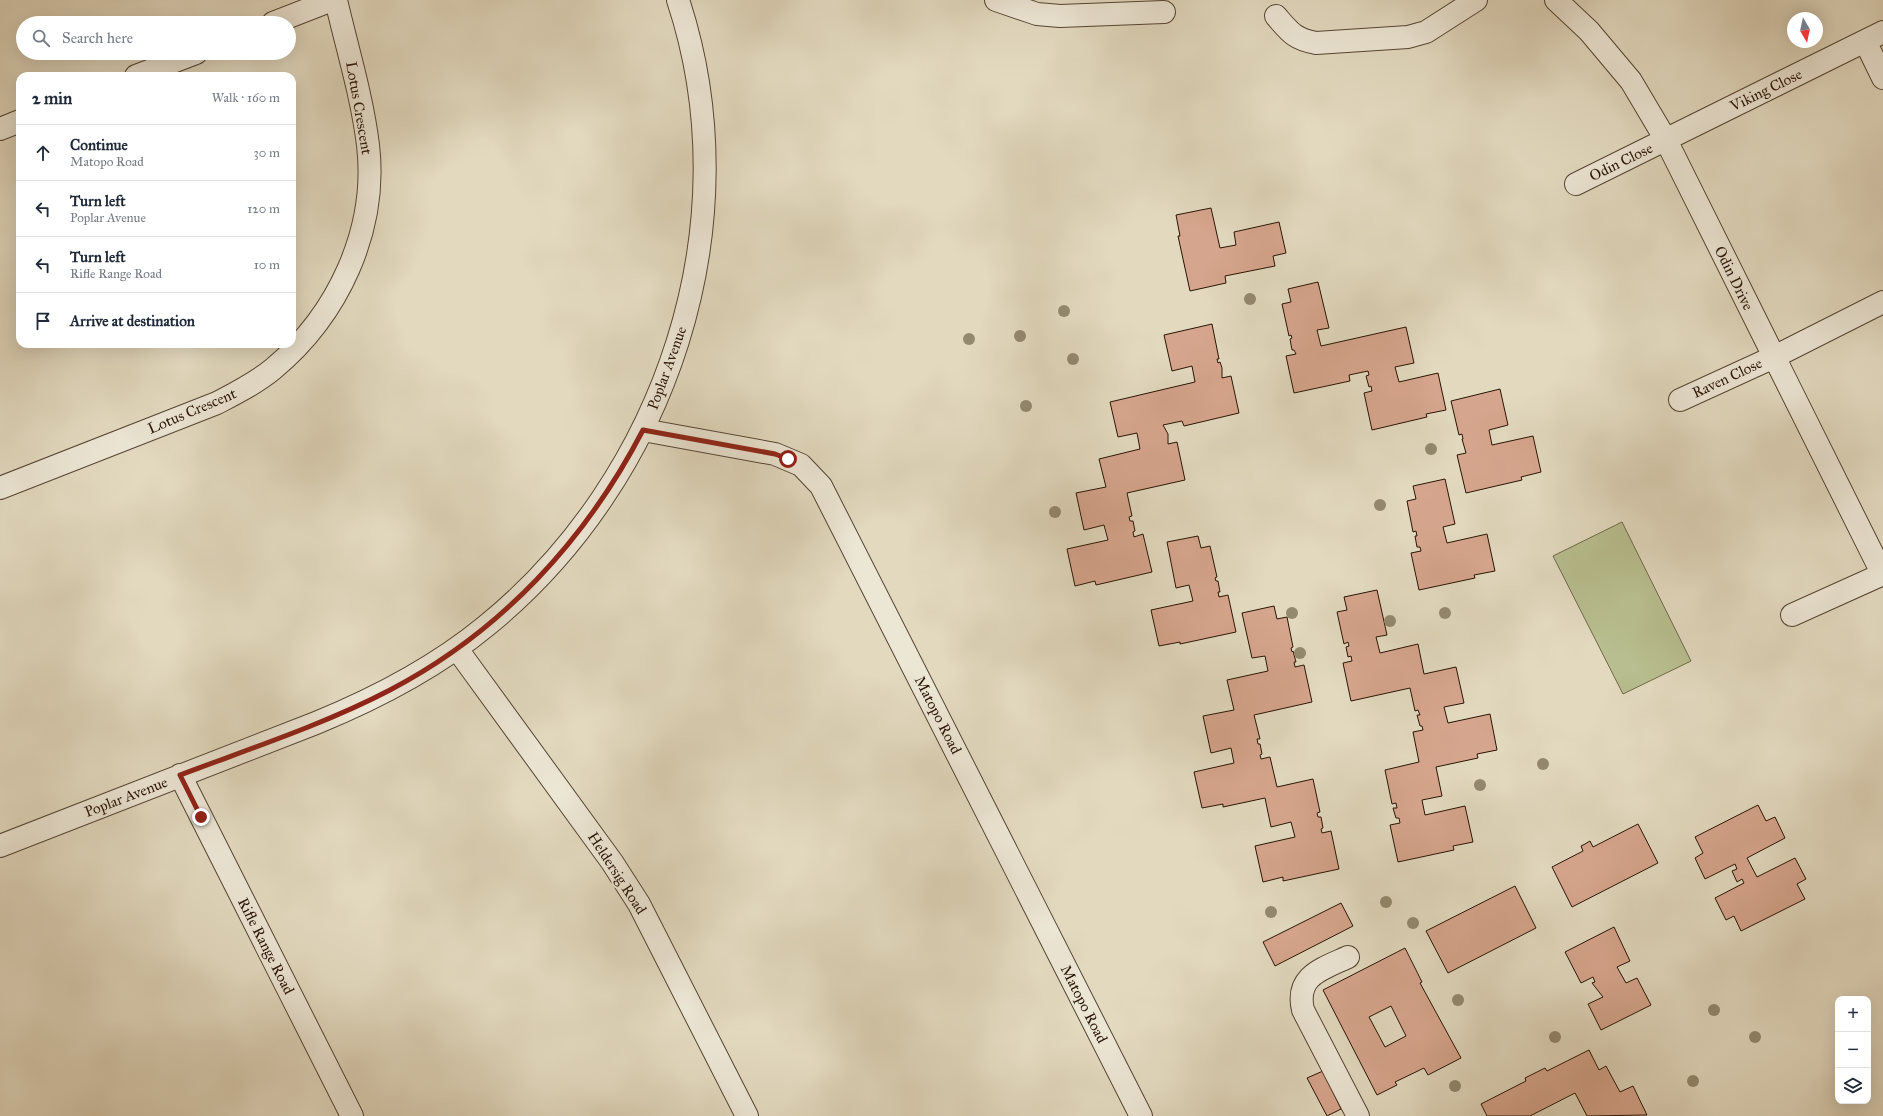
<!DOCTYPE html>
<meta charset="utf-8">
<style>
:root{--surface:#fff;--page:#f6f6f7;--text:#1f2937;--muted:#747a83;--line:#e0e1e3}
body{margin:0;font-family:"IM FELL Great Primer",serif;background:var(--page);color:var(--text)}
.controls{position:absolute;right:12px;bottom:12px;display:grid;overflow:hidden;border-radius:8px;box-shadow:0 4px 16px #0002}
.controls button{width:36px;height:36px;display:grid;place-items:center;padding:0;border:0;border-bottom:1px solid var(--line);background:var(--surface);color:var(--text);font:20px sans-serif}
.compass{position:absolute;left:1787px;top:12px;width:36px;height:36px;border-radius:50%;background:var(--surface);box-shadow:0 4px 16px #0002;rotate:171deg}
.stop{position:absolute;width:12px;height:12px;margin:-9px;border:3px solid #8f2418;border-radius:50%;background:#fff}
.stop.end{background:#8f2418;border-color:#fff;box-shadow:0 1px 4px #0008}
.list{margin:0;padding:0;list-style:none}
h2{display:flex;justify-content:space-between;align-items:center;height:52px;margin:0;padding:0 16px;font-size:17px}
h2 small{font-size:13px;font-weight:400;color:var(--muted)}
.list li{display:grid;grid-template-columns:26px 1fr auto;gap:12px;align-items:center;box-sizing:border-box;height:56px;padding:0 16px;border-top:1px solid var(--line)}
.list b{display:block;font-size:15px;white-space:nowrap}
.list p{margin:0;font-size:13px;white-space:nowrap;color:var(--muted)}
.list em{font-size:13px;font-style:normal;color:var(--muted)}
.icon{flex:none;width:22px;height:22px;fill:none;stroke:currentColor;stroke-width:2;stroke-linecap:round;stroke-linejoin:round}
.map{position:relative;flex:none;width:1883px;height:1116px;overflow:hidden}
.search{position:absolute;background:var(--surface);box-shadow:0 4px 16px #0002;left:16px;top:16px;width:280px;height:44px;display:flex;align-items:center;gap:10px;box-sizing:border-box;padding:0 14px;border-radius:22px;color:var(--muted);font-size:15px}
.panel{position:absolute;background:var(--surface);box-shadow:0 4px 16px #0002;left:16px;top:72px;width:280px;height:276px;border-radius:12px}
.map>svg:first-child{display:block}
.green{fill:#b8be8f;stroke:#70694a}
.building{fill:#d6a58d;stroke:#281404;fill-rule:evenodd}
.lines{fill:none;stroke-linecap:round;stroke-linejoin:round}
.minor-casing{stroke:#564533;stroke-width:24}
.minor{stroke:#ece6d5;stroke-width:22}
.tree{fill:#93896f}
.route{stroke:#8f2418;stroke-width:5}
.labels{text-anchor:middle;stroke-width:4;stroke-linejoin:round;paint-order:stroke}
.street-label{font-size:15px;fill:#281404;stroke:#ece6d5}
</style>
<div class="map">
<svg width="1883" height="1116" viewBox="0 0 1883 1116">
<rect width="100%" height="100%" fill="#e2d9bf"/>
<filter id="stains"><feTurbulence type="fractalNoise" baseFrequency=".005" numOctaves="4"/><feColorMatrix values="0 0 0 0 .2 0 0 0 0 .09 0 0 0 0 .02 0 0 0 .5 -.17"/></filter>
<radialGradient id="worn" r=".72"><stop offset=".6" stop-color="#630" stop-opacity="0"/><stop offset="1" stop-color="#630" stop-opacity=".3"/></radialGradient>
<path class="green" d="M 1622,522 L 1691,661 L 1623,694 L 1553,556 Z"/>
<path class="building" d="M 1211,208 L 1220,248 L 1236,245 L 1234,232 L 1279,222 L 1286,253 L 1273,256 L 1275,266 L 1225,276 L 1226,283 L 1190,291 L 1178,236 L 1180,236 L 1176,215 Z
M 1318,282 L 1329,328 L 1317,330 L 1321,346 L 1406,327 L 1414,363 L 1395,367 L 1399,382 L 1438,373 L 1446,410 L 1426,414 L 1427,417 L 1372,430 L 1364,393 L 1372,391 L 1371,386 L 1369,387 L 1366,376 L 1369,375 L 1368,371 L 1349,375 L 1350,381 L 1294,393 L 1286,356 L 1296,354 L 1294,350 L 1292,350 L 1290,339 L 1292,338 L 1291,335 L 1289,336 L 1282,304 L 1291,302 L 1288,289 Z
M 1212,324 L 1219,359 L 1217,359 L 1218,363 L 1220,362 L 1222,368 L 1222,378 L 1231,376 L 1239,413 L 1184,426 L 1182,421 L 1163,425 L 1168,434 L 1168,444 L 1177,442 L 1185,480 L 1127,493 L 1132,516 L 1129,517 L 1130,521 L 1133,521 L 1135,531 L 1133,532 L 1134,537 L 1143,534 L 1152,572 L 1096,585 L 1095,581 L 1075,586 L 1067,549 L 1108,540 L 1104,525 L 1084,530 L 1076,493 L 1106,487 L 1099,459 L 1140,449 L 1137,433 L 1118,437 L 1110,402 L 1195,382 L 1192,366 L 1172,371 L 1164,335 Z
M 1500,389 L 1508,425 L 1489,430 L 1492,445 L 1533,436 L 1541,472 L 1521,477 L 1522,480 L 1466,493 L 1457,455 L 1466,453 L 1462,439 L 1463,439 L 1462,434 L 1459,435 L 1451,401 Z
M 1445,479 L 1455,524 L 1443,527 L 1447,543 L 1487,534 L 1495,571 L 1474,575 L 1475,578 L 1419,590 L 1411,553 L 1421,551 L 1420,547 L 1417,547 L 1415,536 L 1417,536 L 1416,531 L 1413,532 L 1407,501 L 1416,499 L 1413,486 Z
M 1198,536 L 1201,548 L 1210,546 L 1217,577 L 1215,578 L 1216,581 L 1218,581 L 1220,592 L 1218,592 L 1219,597 L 1228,595 L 1236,632 L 1180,644 L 1180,642 L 1159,646 L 1151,610 L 1193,601 L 1189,585 L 1176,588 L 1167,542 Z
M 1377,590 L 1387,635 L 1376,637 L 1380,653 L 1418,644 L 1424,674 L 1456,667 L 1464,703 L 1444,707 L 1448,723 L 1490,714 L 1497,750 L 1477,754 L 1478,758 L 1436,767 L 1442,796 L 1422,800 L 1425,815 L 1465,806 L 1473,842 L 1453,846 L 1454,850 L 1398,862 L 1390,825 L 1400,823 L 1399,818 L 1396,818 L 1393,808 L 1397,808 L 1396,803 L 1392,804 L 1385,770 L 1419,762 L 1413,732 L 1423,730 L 1422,726 L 1420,726 L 1417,715 L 1420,715 L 1418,710 L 1415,711 L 1410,688 L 1351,701 L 1343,663 L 1352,661 L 1351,656 L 1348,657 L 1346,647 L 1349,646 L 1348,642 L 1344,644 L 1337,612 L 1347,610 L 1344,597 Z
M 1274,606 L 1277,619 L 1287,617 L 1293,647 L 1291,648 L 1292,652 L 1293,651 L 1296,662 L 1294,662 L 1295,667 L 1304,665 L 1312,702 L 1254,715 L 1260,739 L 1257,739 L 1258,744 L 1260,744 L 1262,754 L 1260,755 L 1261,759 L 1270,757 L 1277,787 L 1313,779 L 1320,812 L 1317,813 L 1318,817 L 1321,817 L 1323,828 L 1321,829 L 1322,833 L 1331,831 L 1339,869 L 1283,881 L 1283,877 L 1263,882 L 1255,846 L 1295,837 L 1291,822 L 1271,827 L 1265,798 L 1223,807 L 1223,804 L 1202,808 L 1194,772 L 1234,763 L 1231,748 L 1211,753 L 1203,716 L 1234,710 L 1227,680 L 1268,671 L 1265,656 L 1252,658 L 1242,613 Z
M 1758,805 L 1766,821 L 1775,817 L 1785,838 L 1747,858 L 1757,877 L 1795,858 L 1806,879 L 1797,884 L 1805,899 L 1741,931 L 1734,916 L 1726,920 L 1715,898 L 1744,883 L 1742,879 L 1737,882 L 1732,871 L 1737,869 L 1735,864 L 1705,879 L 1695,858 L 1703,853 L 1695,837 Z
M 1638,824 L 1658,863 L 1572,907 L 1552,867 L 1583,851 L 1581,846 L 1585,844 L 1590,841 L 1593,847 Z
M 1515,886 L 1536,928 L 1448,973 L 1426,931 Z
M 1341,903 L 1353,926 L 1275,966 L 1263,942 Z
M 1614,927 L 1630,961 L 1617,967 L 1626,983 L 1637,978 L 1651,1005 L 1601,1030 L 1588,1004 L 1603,997 L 1592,983 L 1595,982 L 1593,977 L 1581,983 L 1565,952 Z
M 1405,948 L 1422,982 L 1420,983 L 1461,1058 L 1428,1075 L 1424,1068 L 1395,1082 L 1397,1085 L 1377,1095 L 1323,990 ZM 1391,1006 L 1406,1036 L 1385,1047 L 1369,1017 Z
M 1589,1050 L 1599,1070 L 1606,1066 L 1620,1092 L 1633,1086 L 1647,1115 L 1587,1116 L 1575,1093 L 1530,1116 L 1487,1116 L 1481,1104 L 1526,1081 L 1525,1078 L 1545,1068 L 1547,1071 Z
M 1323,1071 L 1341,1109 L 1327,1116 L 1307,1078 Z"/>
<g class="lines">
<defs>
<path id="minor" d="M 996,0 L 1037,14 L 1060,16 L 1164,12
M 1556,0 L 1589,31 L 1631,81 L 1666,140 L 1883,575
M 1276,16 C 1290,32 1294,39 1316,43 L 1408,37 L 1426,32 L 1476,0
M 273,23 L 332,0
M 1865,41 L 1883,78
M 136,76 L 196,53
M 0,129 L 20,121
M 1576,184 L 1883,32
M 1680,400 L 1774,357 L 1883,302
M 643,430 L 775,454 L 801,465 L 821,486 L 1141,1116
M 0,488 L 217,403 C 236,393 256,383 273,369 C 338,315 378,230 368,145 C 362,96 347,48 336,0
M 1792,615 L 1883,574
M 457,649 L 612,862 L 639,904 L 747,1116
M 180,775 L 352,1116
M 0,846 L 316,723 C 377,698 435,668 486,626 C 667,479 752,224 678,0
M 1348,957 C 1322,969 1295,976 1303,1010 L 1358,1116"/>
</defs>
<use href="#minor" class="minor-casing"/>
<use href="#minor" class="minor"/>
</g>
<g class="tree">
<circle cx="1250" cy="299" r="6"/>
<circle cx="1064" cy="311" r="6"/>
<circle cx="1020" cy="336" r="6"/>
<circle cx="969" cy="339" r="6"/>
<circle cx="1073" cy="359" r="6"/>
<circle cx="1026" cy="406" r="6"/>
<circle cx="1431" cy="449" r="6"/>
<circle cx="1380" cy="505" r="6"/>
<circle cx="1055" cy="512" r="6"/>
<circle cx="1292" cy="613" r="6"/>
<circle cx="1445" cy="613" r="6"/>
<circle cx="1390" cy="621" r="6"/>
<circle cx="1300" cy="653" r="6"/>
<circle cx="1543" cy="764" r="6"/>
<circle cx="1480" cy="785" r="6"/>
<circle cx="1386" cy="902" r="6"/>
<circle cx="1271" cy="912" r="6"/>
<circle cx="1413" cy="923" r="6"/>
<circle cx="1458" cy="1000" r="6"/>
<circle cx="1714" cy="1010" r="6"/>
<circle cx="1555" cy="1037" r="6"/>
<circle cx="1755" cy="1037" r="6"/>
<circle cx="1693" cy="1081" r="6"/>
<circle cx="1455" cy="1086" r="6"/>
</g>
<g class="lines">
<path class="route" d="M 201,817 L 180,775 C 249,749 325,724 390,690 C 501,632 586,540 643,430 L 775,454 L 788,459"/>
</g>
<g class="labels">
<g class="street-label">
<text transform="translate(1766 90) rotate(-26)" y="5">Viking Close</text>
<text transform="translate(359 108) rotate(80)" y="5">Lotus Crescent</text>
<text transform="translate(1621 162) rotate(-26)" y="5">Odin Close</text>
<text transform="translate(1734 278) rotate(64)" y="5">Odin Drive</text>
<text transform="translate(667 368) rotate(-70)" y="5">Poplar Avenue</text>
<text transform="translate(1727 378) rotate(-25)" y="5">Raven Close</text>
<text transform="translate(192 411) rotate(-23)" y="5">Lotus Crescent</text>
<text transform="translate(938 715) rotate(63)" y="5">Matopo Road</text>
<text transform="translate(126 797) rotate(-21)" y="5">Poplar Avenue</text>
<text transform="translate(617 873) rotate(57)" y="5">Heldersig Road</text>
<text transform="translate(266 946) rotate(63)" y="5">Rifle Range Road</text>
<text transform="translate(1084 1004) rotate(63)" y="5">Matopo Road</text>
</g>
</g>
<rect width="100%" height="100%" filter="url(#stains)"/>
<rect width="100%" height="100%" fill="url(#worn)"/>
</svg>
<div class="controls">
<button>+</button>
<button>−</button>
<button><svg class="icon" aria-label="layers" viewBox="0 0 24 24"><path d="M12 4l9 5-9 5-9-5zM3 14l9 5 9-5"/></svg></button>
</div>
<svg class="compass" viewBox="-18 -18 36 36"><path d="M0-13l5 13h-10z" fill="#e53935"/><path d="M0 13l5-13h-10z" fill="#747a83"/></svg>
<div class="stop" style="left:788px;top:459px"></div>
<div class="stop end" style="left:201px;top:817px"></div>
<div class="search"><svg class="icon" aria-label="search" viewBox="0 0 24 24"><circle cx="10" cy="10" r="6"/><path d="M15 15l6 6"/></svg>Search here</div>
<section class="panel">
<h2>2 min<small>Walk · 160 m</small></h2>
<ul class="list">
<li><svg class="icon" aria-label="ahead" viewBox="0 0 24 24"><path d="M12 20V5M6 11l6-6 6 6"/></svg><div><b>Continue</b><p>Matopo Road</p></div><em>30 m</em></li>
<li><svg class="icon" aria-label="left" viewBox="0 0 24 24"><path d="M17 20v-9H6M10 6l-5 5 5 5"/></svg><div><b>Turn left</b><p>Poplar Avenue</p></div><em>120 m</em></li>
<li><svg class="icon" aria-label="left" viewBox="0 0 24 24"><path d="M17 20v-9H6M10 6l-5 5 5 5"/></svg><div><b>Turn left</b><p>Rifle Range Road</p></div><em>10 m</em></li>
<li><svg class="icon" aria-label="arrive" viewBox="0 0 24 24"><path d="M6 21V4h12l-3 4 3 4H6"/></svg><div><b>Arrive at destination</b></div></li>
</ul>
</section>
</div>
